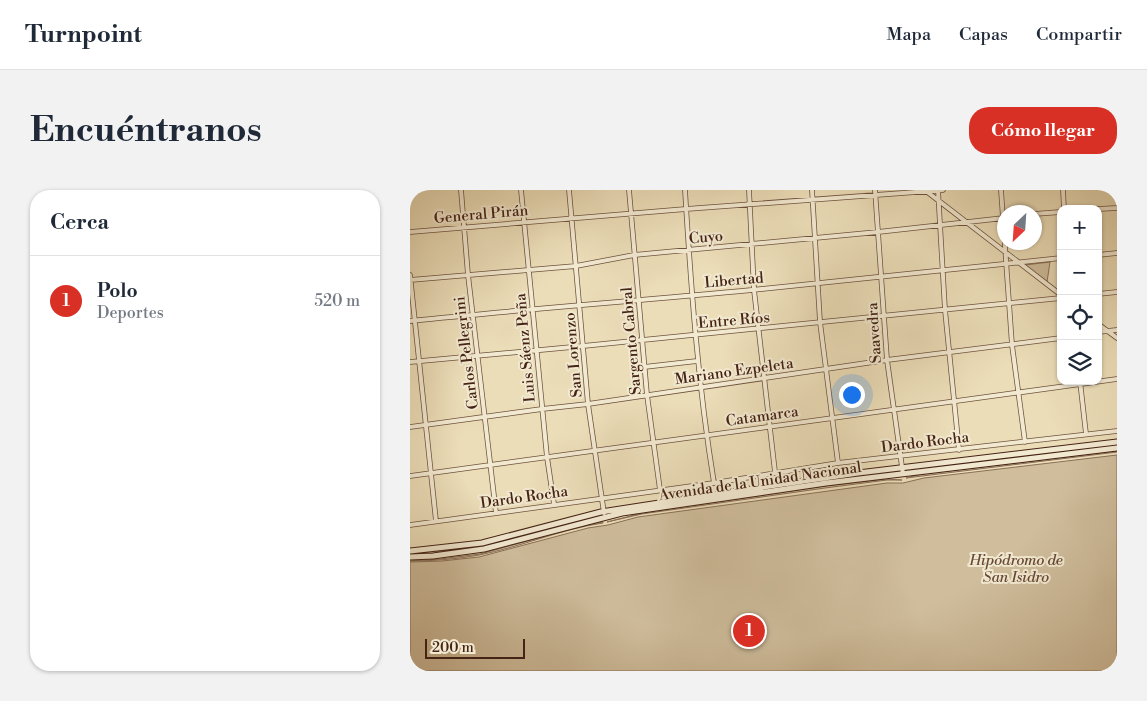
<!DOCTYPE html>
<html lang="es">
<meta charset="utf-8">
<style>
:root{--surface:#fff;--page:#f2f2f3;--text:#1f2937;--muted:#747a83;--line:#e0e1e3;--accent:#d93025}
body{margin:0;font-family:"Libre Bodoni",serif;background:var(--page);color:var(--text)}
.controls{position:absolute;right:15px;top:15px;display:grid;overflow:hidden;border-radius:10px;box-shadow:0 1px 4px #0004}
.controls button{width:45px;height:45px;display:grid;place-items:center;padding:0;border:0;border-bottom:1px solid var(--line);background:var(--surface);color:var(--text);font:25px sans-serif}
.compass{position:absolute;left:587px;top:15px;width:45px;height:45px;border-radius:50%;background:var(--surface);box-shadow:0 1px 4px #0004;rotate:205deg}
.scale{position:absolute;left:15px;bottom:12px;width:100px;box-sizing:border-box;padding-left:5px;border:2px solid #452315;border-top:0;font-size:14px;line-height:18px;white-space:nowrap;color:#452315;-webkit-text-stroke:4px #f2e9d1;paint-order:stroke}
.you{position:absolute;left:441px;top:204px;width:18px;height:18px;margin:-12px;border:4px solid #fff;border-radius:50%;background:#1a73e8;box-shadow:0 0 0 8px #1a73e833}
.badge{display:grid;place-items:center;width:32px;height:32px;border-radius:50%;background:var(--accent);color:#fff;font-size:16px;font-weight:700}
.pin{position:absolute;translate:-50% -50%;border:2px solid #fff;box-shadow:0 1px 5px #0006}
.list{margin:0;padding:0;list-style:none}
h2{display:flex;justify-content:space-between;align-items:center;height:65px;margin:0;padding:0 20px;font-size:21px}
h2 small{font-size:16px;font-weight:400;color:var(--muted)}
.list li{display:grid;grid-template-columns:32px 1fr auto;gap:15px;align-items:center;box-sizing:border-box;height:90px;padding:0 20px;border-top:1px solid var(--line)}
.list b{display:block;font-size:19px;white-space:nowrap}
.list p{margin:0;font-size:16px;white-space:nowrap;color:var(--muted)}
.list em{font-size:16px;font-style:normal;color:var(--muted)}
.icon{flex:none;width:28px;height:28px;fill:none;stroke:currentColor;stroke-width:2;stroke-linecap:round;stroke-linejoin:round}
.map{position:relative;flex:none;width:707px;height:481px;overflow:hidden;border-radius:20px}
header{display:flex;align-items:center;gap:30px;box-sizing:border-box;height:70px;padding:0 25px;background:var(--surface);border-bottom:1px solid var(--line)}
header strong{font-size:24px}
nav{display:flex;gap:28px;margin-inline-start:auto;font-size:18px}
.intro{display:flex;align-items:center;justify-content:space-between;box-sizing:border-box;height:120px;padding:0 30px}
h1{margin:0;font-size:35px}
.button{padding:12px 22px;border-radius:20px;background:var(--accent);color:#fff;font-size:18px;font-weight:700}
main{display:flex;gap:30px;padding:0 30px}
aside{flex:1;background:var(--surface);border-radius:20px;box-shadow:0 1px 4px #0004}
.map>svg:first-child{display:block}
.green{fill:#cfbd9c;stroke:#8a7058}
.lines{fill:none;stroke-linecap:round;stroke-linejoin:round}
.minor-casing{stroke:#6e523e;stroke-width:5.5}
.secondary-casing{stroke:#452315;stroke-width:7}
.minor{stroke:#f2e9d1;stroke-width:4}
.secondary{stroke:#f2e9d1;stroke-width:5}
.labels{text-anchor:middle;stroke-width:4;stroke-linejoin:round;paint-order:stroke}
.street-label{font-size:15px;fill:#452315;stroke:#f2e9d1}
.park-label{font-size:15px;font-style:italic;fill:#684a37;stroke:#f2e9d1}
</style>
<header>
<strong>Turnpoint</strong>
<nav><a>Mapa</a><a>Capas</a><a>Compartir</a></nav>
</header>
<div class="intro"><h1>Encuéntranos</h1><a class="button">Cómo llegar</a></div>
<main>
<aside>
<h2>Cerca<small></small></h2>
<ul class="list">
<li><span class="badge">1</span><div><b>Polo</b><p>Deportes</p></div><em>520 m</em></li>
</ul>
</aside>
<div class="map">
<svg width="707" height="481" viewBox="0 0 707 481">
<rect width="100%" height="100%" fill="#ebddb8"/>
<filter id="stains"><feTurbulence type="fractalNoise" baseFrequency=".004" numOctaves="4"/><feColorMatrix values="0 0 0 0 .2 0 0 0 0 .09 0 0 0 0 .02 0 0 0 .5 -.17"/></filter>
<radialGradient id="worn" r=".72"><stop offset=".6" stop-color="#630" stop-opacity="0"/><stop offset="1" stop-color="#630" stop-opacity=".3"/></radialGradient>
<path class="green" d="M 640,72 L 637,92 L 615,75 Z
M 707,254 L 707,256 L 503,280 L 513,277 Z
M 707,261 L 707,262 L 496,288 L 512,284 Z
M 707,265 L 707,481 L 0,481 L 0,372 L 32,371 L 69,367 L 178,338 L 198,335 L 228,327 L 477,293 L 493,293 L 514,288 Z
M 477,289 L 492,290 L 477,290 L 415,298 L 232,324 L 197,332 L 232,323 L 415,296 Z
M 187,325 L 83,355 L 22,364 L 0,365 L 0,362 L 31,361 L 75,355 Z
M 193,332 L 193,333 C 151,339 111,357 69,365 C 47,369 23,371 0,371 L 30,369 L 70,364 L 172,336 Z"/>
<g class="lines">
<defs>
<path id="minor" d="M 51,0 L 58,85 L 86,323
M 111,0 L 137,267 L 144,314
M 159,0 L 178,214 L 194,323
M 219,0 L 237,205 L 250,300
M 275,0 C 281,98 288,195 304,293
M 339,0 L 344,100 L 365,282
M 402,0 L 410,132 L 428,273
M 465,0 L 477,170 L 493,284
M 528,0 L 535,120 L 549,260
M 591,0 L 602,155 L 615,252
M 653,0 L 654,19
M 516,1 L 651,105
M 688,19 L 707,18
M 624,24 L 651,22
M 0,42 L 276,19 L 533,0
M 688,65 L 707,63
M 0,85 L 26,331
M 0,90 L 166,76 L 224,65 L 468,42 L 594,28
M 688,104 L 707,102
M 0,131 C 114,119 228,111 342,100 C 445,90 548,78 651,68
M 688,134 L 707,148
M 688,142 L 707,140
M 0,172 L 173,156 L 651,108
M 234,177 L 287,171
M 670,191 L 676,244
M 0,237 L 132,219 L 178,214 L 477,170 L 651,148
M 0,286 L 707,189
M 0,335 L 304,293 L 428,273 L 707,241"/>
<path id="secondary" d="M 0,361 L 72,353 L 191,322 L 314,303 L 448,283 L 707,252
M 0,367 L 23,366 L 74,359 L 212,323 L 416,293 L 707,258"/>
</defs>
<use href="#minor" class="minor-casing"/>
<use href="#secondary" class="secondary-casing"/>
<use href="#minor" class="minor"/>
<use href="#secondary" class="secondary"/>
</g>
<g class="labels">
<g class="street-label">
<text transform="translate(71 24) rotate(-5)" y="5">General Pirán</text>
<text transform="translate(296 47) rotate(-5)" y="5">Cuyo</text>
<text transform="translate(324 90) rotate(-5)" y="5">Libertad</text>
<text transform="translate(324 130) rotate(-5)" y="5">Entre Ríos</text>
<text transform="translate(464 143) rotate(-94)" y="5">Saavedra</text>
<text transform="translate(221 151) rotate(-95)" y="5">Sargento Cabral</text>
<text transform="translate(115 158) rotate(-95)" y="5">Luis Sáenz Peña</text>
<text transform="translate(56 163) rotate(-97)" y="5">Carlos Pellegrini</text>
<text transform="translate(163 165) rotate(-95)" y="5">San Lorenzo</text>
<text transform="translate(324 181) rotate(-8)" y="5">Mariano Ezpeleta</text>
<text transform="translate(352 226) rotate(-8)" y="5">Catamarca</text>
<text transform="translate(515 252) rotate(-7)" y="5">Dardo Rocha</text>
<text transform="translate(350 291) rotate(-8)" y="5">Avenida de la Unidad Nacional</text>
<text transform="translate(114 307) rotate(-8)" y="5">Dardo Rocha</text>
</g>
<g class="park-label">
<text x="606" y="375">Hipódromo de<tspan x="606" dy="17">San Isidro</tspan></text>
</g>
</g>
<rect width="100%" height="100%" filter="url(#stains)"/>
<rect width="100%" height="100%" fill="url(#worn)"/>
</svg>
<div class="controls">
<button>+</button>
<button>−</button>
<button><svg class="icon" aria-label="locate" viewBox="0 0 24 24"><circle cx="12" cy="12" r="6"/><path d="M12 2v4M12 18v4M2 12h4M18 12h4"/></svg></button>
<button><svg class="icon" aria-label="layers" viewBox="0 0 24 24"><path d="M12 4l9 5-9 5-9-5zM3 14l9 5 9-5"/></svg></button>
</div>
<svg class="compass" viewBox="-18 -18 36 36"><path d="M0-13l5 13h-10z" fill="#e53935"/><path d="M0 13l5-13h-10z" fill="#747a83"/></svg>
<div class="scale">200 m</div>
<div class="you"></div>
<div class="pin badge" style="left:339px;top:441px">1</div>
</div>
</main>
